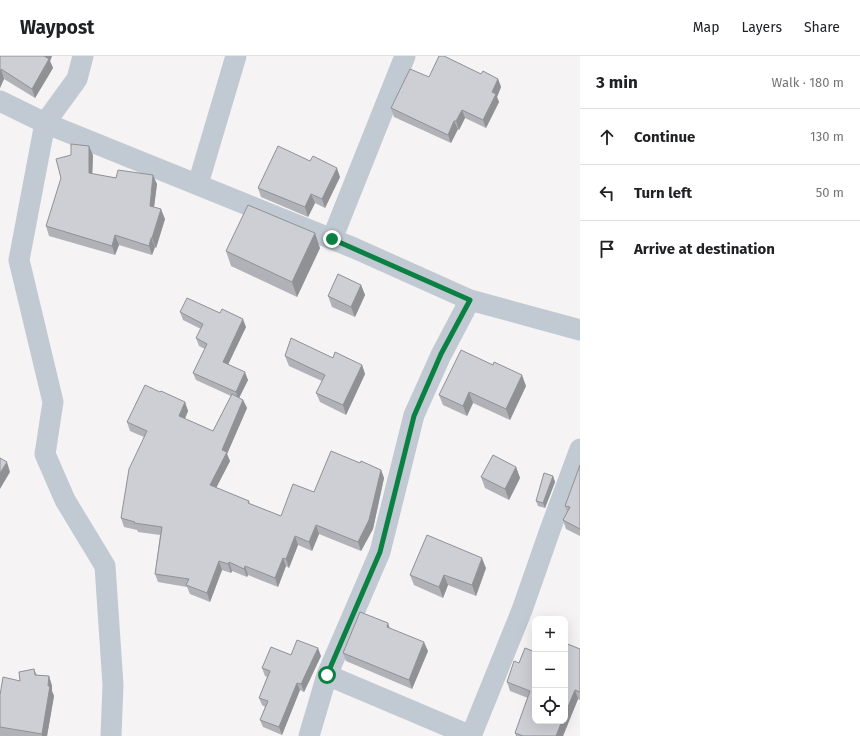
<!DOCTYPE html>
<meta charset="utf-8">
<style>
:root{--surface:#fff;--page:#f6f6f6;--text:#202124;--muted:#757577;--line:#e0e0e0}
body{margin:0;font-family:"Fira Sans",sans-serif;background:var(--page);color:var(--text)}
.controls{position:absolute;right:12px;bottom:12px;display:grid;overflow:hidden;border-radius:8px;box-shadow:0 4px 16px #0002}
.controls button{width:36px;height:36px;display:grid;place-items:center;padding:0;border:0;border-bottom:1px solid var(--line);background:var(--surface);color:var(--text);font:20px sans-serif}
.stop{position:absolute;width:12px;height:12px;margin:-9px;border:3px solid #0b8043;border-radius:50%;background:#fff}
.stop.end{background:#0b8043;border-color:#fff;box-shadow:0 1px 4px #0008}
.list{margin:0;padding:0;list-style:none}
h2{display:flex;justify-content:space-between;align-items:center;height:52px;margin:0;padding:0 16px;font-size:17px}
h2 small{font-size:13px;font-weight:400;color:var(--muted)}
.list li{display:grid;grid-template-columns:26px 1fr auto;gap:12px;align-items:center;box-sizing:border-box;height:56px;padding:0 16px;border-top:1px solid var(--line)}
.list b{display:block;font-size:15px;white-space:nowrap}
.list em{font-size:13px;font-style:normal;color:var(--muted)}
.icon{flex:none;width:22px;height:22px;fill:none;stroke:currentColor;stroke-width:2;stroke-linecap:round;stroke-linejoin:round}
.map{position:relative;flex:none;width:580px;height:680px;overflow:hidden}
header{display:flex;align-items:center;gap:24px;box-sizing:border-box;height:56px;padding:0 20px;background:var(--surface);border-bottom:1px solid var(--line)}
header strong{font-size:19px}
nav{display:flex;gap:22px;margin-inline-start:auto;font-size:14px}
main{display:flex}
aside{flex:1;background:var(--surface)}
.map>svg:first-child{display:block}
.lines{fill:none;stroke-linecap:round;stroke-linejoin:round}
.street{stroke:#c1cad2;stroke-width:21}
.wall{fill:#b0b2b7}
.shaded-wall{fill:#909195}
.building{fill:#cdcfd5;stroke:#909195}
.route{stroke:#0b8043;stroke-width:5}
</style>
<header>
<strong>Waypost</strong>
<nav><a>Map</a><a>Layers</a><a>Share</a></nav>
</header>
<main>
<div class="map">
<svg width="580" height="680" viewBox="0 0 580 680">
<rect width="100%" height="100%" fill="#f5f3f3"/>
<g class="lines">
<path class="street" d="M 83,0 L 77,23 L 45,67 L 19,204 L 53,346 L 45,398 L 65,444 L 105,510 L 113,629 L 111,680
M 0,45 L 45,67 L 354,192 L 470,244 L 580,274
M 198,128 L 236,0
M 332,183 L 405,0
M 470,244 L 441,299 L 414,359 L 380,496 L 327,619 L 471,680
M 309,680 L 327,619
M 471,680 L 522,554 L 550,474 L 580,393"/>
</g>
<path class="wall" d="M 0,0 L 52,0 L 50,5 L 53,12 L 35,42 L 4,23 L 0,32 Z
M 481,18 L 498,23 L 501,31 L 497,41 L 499,46 L 486,72 L 465,62 L 459,74 L 458,73 L 451,87 L 394,61 L 391,52 Z
M 93,99 L 92,118 L 157,128 L 154,151 L 165,163 L 156,192 L 155,191 L 152,199 L 119,189 L 115,199 L 49,180 L 46,170 Z
M 340,121 L 325,152 L 315,147 L 308,161 L 261,141 L 258,132 Z
M 320,192 L 297,241 L 231,210 L 226,195 Z
M 361,229 L 365,239 L 355,261 L 332,251 L 328,240 Z
M 180,256 L 246,271 L 228,308 L 248,324 L 239,342 L 243,344 L 247,352 L 227,398 L 230,405 L 216,432 L 249,445 L 250,448 L 281,460 L 314,436 L 360,407 L 381,414 L 384,422 L 373,473 L 361,495 L 319,478 L 312,495 L 298,489 L 289,512 L 286,510 L 278,531 L 248,519 L 247,521 L 232,515 L 231,517 L 222,514 L 210,546 L 190,538 L 187,531 L 158,526 L 155,518 L 160,479 L 138,476 L 137,474 L 124,471 L 121,462 L 144,381 L 130,375 L 127,366 L 160,336 L 185,346 L 188,355 L 185,363 L 213,375 L 231,340 L 196,324 L 193,317 L 205,293 L 199,290 L 196,282 L 201,273 L 183,264 Z
M 285,300 L 333,302 L 362,309 L 365,318 L 346,359 L 320,346 L 316,337 L 322,325 L 289,310 Z
M 493,309 L 526,330 L 510,364 L 473,347 L 467,360 L 443,349 L 439,339 Z
M 580,409 L 580,480 L 566,473 L 563,464 L 567,456 L 565,450 Z
M 516,411 L 520,422 L 509,444 L 485,432 L 481,421 Z
M 553,420 L 555,426 L 545,452 L 538,450 L 536,445 Z
M 486,512 L 476,540 L 448,529 L 443,542 L 414,529 L 410,519 Z
M 390,573 L 428,595 L 412,633 L 346,605 L 343,597 Z
M 525,592 L 535,665 L 580,593 L 580,644 L 578,643 L 563,680 L 516,680 L 515,677 L 528,642 L 510,635 L 507,626 L 519,607 Z
M 291,599 L 321,600 L 304,636 L 300,634 L 282,679 L 263,671 L 260,664 L 265,651 L 262,649 L 259,642 L 267,621 L 265,620 L 262,612 Z
M 34,613 L 37,619 L 49,620 L 52,630 L 52,635 L 54,640 L 47,680 L 0,680 L 0,639 L 20,625 Z"/>
<path class="shaded-wall" d="M 44,0 L 52,0 L 50,5 L 53,12 L 35,42 L 32,33 Z
M 1,13 L 4,23 L 0,32 L 0,15 Z
M 498,23 L 501,31 L 497,41 L 499,46 L 486,72 L 483,64 L 492,36 Z
M 462,54 L 465,62 L 459,74 L 456,65 Z
M 454,65 L 458,73 L 451,87 L 448,79 Z
M 89,90 L 93,99 L 92,126 L 89,117 Z
M 337,112 L 340,121 L 325,152 L 322,143 Z
M 153,119 L 157,128 L 153,159 L 150,150 Z
M 311,138 L 315,147 L 308,161 L 305,151 Z
M 161,153 L 165,163 L 156,192 L 152,182 Z
M 315,177 L 320,192 L 297,241 L 292,226 Z
M 115,179 L 119,189 L 115,199 L 112,190 Z
M 151,182 L 155,191 L 152,199 L 149,190 Z
M 361,229 L 365,239 L 355,261 L 351,251 Z
M 243,263 L 246,271 L 226,313 L 223,306 Z
M 362,309 L 365,318 L 346,359 L 343,349 Z
M 245,316 L 248,324 L 238,344 L 236,336 Z
M 522,319 L 526,330 L 510,364 L 506,353 Z
M 469,336 L 473,347 L 467,360 L 463,350 Z
M 243,344 L 247,352 L 227,398 L 230,405 L 213,438 L 210,429 L 222,394 Z
M 185,346 L 188,355 L 182,369 L 179,360 Z
M 7,406 L 10,416 L 0,433 L 0,417 Z
M 516,411 L 520,422 L 509,444 L 505,433 Z
M 381,414 L 384,422 L 373,473 L 361,495 L 358,486 Z
M 553,420 L 555,426 L 545,452 L 543,447 Z
M 316,469 L 319,478 L 312,495 L 309,486 Z
M 295,480 L 298,489 L 289,512 L 286,503 Z
M 283,502 L 286,510 L 278,531 L 275,522 Z
M 482,502 L 486,512 L 476,540 L 472,529 Z
M 219,505 L 222,514 L 210,546 L 207,537 Z
M 229,506 L 232,515 L 231,517 L 228,508 Z
M 245,510 L 248,519 L 247,521 L 244,513 Z
M 444,519 L 448,529 L 443,542 L 439,531 Z
M 388,567 L 391,576 L 387,571 Z
M 424,586 L 428,595 L 412,633 L 409,624 Z
M 318,592 L 321,600 L 304,636 L 301,628 Z
M 49,620 L 52,630 L 52,635 L 54,640 L 47,680 L 42,680 L 42,678 L 48,630 Z
M 297,627 L 300,634 L 282,679 L 279,671 Z
M 575,634 L 578,643 L 563,680 L 556,680 L 562,665 L 565,665 L 565,658 Z"/>
<path class="building" d="M 0,0 L 44,0 L 49,3 L 32,33 L 1,13 L 0,15 Z
M 439,0 L 444,0 L 481,18 L 483,15 L 498,23 L 492,36 L 496,38 L 483,64 L 462,54 L 456,65 L 454,65 L 448,79 L 391,52 L 410,13 L 429,21 Z
M 71,88 L 89,90 L 89,117 L 116,122 L 118,114 L 153,119 L 150,150 L 161,153 L 152,182 L 151,182 L 149,190 L 115,179 L 112,190 L 46,170 L 61,122 L 56,103 L 71,99 Z
M 278,90 L 310,105 L 313,100 L 337,112 L 322,143 L 311,138 L 305,151 L 258,132 Z
M 248,149 L 315,177 L 292,226 L 226,195 Z
M 338,218 L 361,229 L 351,251 L 328,240 Z
M 187,242 L 220,257 L 222,253 L 243,263 L 223,306 L 245,316 L 236,336 L 193,317 L 207,288 L 196,282 L 203,268 L 180,256 Z
M 291,282 L 333,302 L 335,296 L 362,309 L 343,349 L 316,337 L 325,319 L 285,300 Z
M 461,294 L 493,309 L 494,306 L 522,319 L 506,353 L 469,336 L 463,350 L 439,339 Z
M 145,329 L 160,336 L 161,335 L 185,346 L 179,360 L 213,375 L 232,338 L 243,344 L 222,394 L 227,396 L 210,429 L 249,445 L 248,447 L 281,460 L 293,428 L 314,436 L 331,395 L 360,407 L 361,405 L 381,414 L 369,464 L 358,486 L 316,469 L 309,486 L 295,480 L 286,503 L 283,502 L 275,522 L 245,510 L 244,513 L 229,506 L 228,508 L 219,505 L 207,537 L 186,529 L 189,523 L 155,518 L 162,471 L 134,467 L 135,466 L 121,462 L 129,413 L 147,375 L 127,366 Z
M 493,399 L 516,411 L 505,433 L 481,421 Z
M 0,402 L 7,406 L 0,417 Z
M 580,409 L 580,473 L 563,464 L 570,451 L 565,450 Z
M 544,417 L 553,420 L 543,447 L 536,445 Z
M 427,479 L 482,502 L 472,529 L 444,519 L 439,531 L 410,519 Z
M 360,556 L 388,567 L 387,571 L 424,586 L 409,624 L 343,597 Z
M 297,584 L 318,592 L 301,628 L 297,627 L 279,671 L 260,664 L 268,645 L 259,642 L 270,615 L 262,612 L 271,591 L 291,599 Z
M 565,587 L 580,593 L 580,636 L 575,634 L 565,658 Z
M 525,592 L 535,596 L 535,665 L 562,665 L 556,680 L 523,680 L 515,677 L 530,635 L 507,626 L 514,605 L 519,607 Z
M 34,613 L 35,619 L 49,620 L 48,630 L 50,630 L 42,678 L 0,671 L 0,639 L 3,621 L 20,625 L 19,616 Z"/>
<g class="lines">
<path class="route" d="M 327,619 L 380,496 L 414,360 L 441,298 L 470,244 L 332,183"/>
</g>
</svg>
<div class="controls">
<button>+</button>
<button>−</button>
<button><svg class="icon" aria-label="locate" viewBox="0 0 24 24"><circle cx="12" cy="12" r="6"/><path d="M12 2v4M12 18v4M2 12h4M18 12h4"/></svg></button>
</div>
<div class="stop" style="left:327px;top:619px"></div>
<div class="stop end" style="left:332px;top:183px"></div>
</div>
<aside>
<h2>3 min<small>Walk · 180 m</small></h2>
<ul class="list">
<li><svg class="icon" aria-label="ahead" viewBox="0 0 24 24"><path d="M12 20V5M6 11l6-6 6 6"/></svg><div><b>Continue</b></div><em>130 m</em></li>
<li><svg class="icon" aria-label="left" viewBox="0 0 24 24"><path d="M17 20v-9H6M10 6l-5 5 5 5"/></svg><div><b>Turn left</b></div><em>50 m</em></li>
<li><svg class="icon" aria-label="arrive" viewBox="0 0 24 24"><path d="M6 21V4h12l-3 4 3 4H6"/></svg><div><b>Arrive at destination</b></div></li>
</ul>
</aside>
</main>
